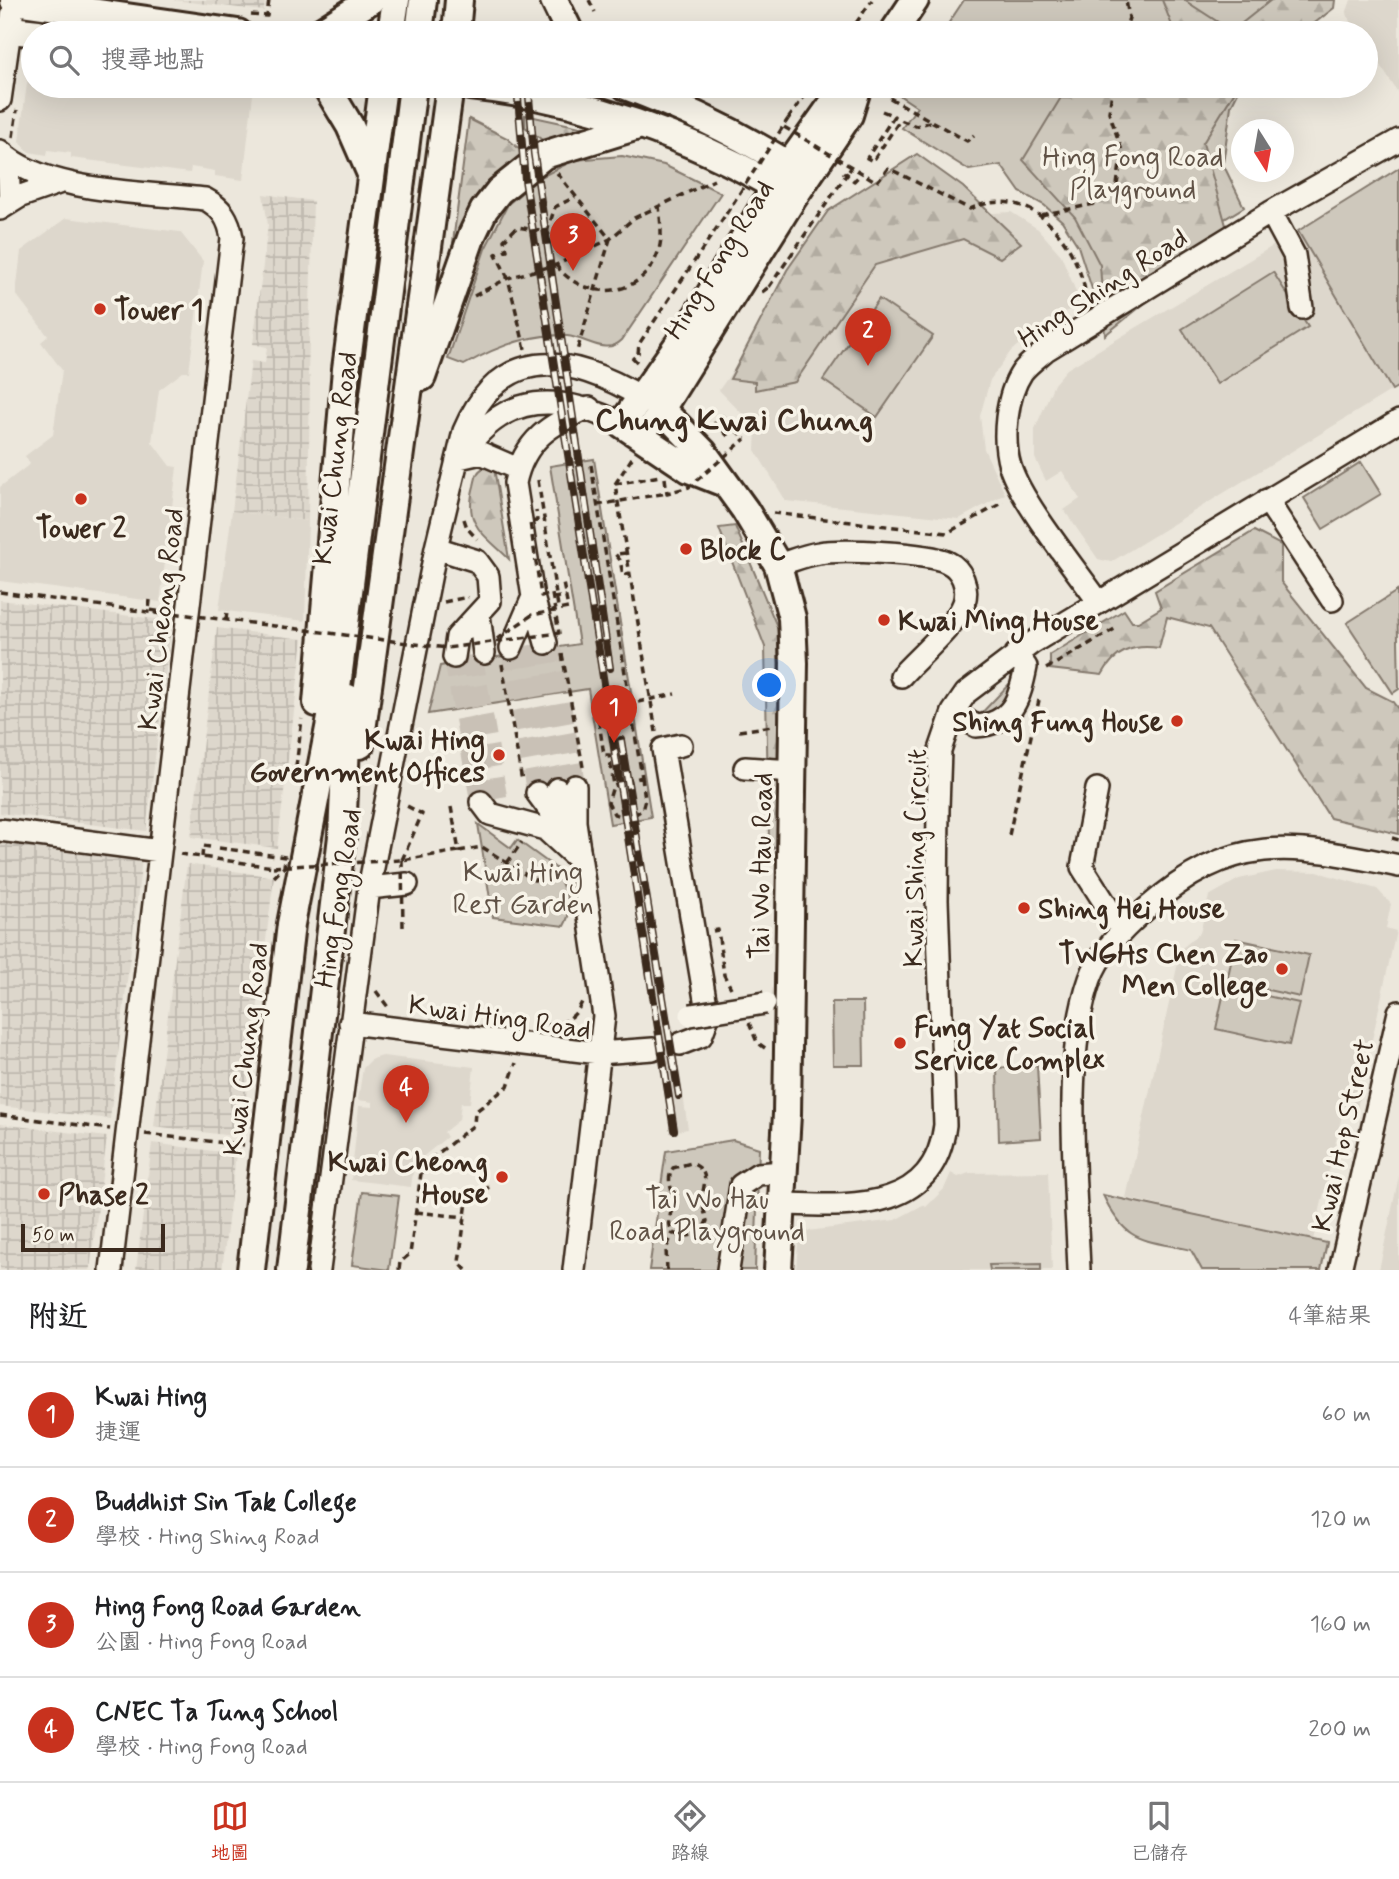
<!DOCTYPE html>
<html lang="zh-TW">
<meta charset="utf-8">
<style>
:root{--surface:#fff;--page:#f6f6f6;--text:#202124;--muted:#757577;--line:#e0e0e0;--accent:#c8321e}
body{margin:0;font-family:Mynerve,"LXGW WenKai TC",sans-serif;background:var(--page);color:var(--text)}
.compass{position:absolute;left:1231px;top:119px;width:63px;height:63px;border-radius:50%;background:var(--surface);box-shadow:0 7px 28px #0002;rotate:169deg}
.scale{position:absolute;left:21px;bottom:18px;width:144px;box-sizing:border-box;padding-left:7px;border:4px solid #3b2a1e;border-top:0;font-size:19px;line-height:24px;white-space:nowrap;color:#3b2a1e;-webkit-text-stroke:5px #f7f3e8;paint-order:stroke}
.you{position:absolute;left:770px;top:686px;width:24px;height:24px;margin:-18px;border:5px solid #fff;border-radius:50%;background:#1a73e8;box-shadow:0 0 0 10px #1a73e833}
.badge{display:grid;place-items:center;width:46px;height:46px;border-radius:50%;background:var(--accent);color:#fff;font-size:23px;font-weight:700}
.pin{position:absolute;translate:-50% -58px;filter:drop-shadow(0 2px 4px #0008)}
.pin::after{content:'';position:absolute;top:37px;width:24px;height:21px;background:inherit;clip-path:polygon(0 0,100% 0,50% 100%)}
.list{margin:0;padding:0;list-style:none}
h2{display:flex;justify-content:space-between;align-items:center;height:91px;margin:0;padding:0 28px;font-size:30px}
h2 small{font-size:23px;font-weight:400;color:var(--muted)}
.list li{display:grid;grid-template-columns:46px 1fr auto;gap:21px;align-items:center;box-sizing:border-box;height:105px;padding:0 28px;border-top:2px solid var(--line)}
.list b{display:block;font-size:26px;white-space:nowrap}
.list p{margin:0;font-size:23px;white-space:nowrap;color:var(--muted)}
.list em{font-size:23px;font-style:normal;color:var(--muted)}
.icon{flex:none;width:38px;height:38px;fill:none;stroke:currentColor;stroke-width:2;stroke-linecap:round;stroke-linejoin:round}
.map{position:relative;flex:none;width:1399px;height:1270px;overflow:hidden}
.search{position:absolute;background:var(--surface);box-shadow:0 7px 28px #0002;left:21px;right:21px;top:21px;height:77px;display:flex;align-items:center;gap:18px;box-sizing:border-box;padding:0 24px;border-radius:38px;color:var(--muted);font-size:26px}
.sheet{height:511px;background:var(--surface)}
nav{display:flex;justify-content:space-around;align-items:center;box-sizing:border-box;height:98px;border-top:2px solid var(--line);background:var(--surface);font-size:19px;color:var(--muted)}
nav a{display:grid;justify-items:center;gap:4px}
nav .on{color:var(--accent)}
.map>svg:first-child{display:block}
.built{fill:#ddd7cc}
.industrial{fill:url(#industrial-grid)}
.green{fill:#cec8bc;stroke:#84796d;stroke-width:2}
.forest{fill:url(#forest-firs);stroke:#84796d;stroke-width:2}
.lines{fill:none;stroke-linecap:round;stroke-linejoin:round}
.minor-tunnel{stroke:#c9c1b6;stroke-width:21;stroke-dasharray:21 10;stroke-linecap:butt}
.minor-casing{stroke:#3b2a1e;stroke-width:26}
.major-casing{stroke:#3b2a1e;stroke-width:32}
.path{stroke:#3b2a1e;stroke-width:3.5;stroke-dasharray:7 5;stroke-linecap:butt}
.minor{stroke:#f7f3e8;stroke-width:21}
.major{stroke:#f7f3e8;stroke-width:26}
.rail-casing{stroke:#3b2a1e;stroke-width:8}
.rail{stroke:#f7f3e8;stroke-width:5;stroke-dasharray:16;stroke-linecap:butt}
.minor-bridge-casing{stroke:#3b2a1e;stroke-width:26;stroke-linecap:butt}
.path-bridge{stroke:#3b2a1e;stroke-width:3.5;stroke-dasharray:7 5;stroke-linecap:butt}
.minor-bridge{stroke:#f7f3e8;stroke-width:21}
.poi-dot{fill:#c8321e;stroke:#f7f3e8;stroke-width:2.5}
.labels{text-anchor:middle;stroke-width:7;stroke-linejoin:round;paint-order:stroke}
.park-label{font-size:28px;fill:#605246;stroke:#f7f3e8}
.street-label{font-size:28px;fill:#3b2a1e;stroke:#f7f3e8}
.poi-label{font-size:28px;font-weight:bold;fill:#3b2a1e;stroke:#f7f3e8;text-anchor:start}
.quarter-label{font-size:32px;font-weight:bold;fill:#3b2a1e;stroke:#f7f3e8}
</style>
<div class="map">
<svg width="1399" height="1270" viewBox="0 0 1399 1270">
<defs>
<pattern id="industrial-grid" width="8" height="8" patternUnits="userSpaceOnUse" patternTransform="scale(1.75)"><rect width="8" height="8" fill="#ddd7cc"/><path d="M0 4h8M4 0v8" fill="none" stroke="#bfb9af"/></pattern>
<pattern id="forest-firs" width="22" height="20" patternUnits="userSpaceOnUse" patternTransform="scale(1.75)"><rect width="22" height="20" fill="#cec8bc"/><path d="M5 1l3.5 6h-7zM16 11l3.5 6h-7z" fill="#b2aca1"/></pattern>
</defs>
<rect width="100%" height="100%" fill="#ece7dc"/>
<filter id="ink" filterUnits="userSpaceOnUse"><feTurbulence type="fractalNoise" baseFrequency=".0143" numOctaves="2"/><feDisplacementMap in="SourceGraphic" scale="14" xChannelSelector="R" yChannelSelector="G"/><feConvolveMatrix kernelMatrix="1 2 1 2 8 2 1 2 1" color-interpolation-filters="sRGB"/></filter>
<g filter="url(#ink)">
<path class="built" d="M 1351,0 L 1399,0 L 1399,94 L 1366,44 L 1366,33 L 1359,33 L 1346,14 Z
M 33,60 L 33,86 L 254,86 L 243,180 L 215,176 L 215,171 L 191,167 L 190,173 L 71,158 L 71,153 L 48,150 L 47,155 L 29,152 L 19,141 L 30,63 Z
M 1011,212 L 1038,229 L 1061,255 L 1081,304 L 1044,323 L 1011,351 L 990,380 L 980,416 L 984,449 L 1005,494 L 959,519 L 786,501 L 755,450 L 756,428 L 719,390 L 776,309 L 957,215 Z
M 66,218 L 180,232 L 203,261 L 189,372 L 183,372 L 159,390 L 152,442 L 170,466 L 177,467 L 160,602 L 0,581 L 0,487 L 30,464 L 25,456 L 53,435 L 62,370 L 41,342 L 48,336 L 16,294 L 21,251 Z
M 1298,231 L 1392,390 L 1111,562 L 1098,559 L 1064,510 L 1080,499 L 1062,471 L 1046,481 L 1035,458 L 1035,429 L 1054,384 L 1067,369 Z
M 232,511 L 308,521 L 305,621 L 219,610 Z
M 1276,871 L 1317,872 L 1377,889 L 1391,904 L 1386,928 L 1396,931 L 1357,1108 L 1344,1106 L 1313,1240 L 1126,1198 L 1181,949 L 1200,933 L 1209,896 L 1239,879 Z
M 673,1025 L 688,1129 L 671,1132 L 653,1029 Z
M 383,1056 L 474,1067 L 470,1103 L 461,1103 L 459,1120 L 444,1132 L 447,1137 L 414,1164 L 411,1187 L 351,1180 L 359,1106 L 373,1107 L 373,1102 L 358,1100 L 363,1068 L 372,1059 Z
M 1048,1172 L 1052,1270 L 796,1270 L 798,1244 L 808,1231 L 895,1220 L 923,1205 L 926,1207 L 944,1189 L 951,1173 L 958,1177 L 969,1173 Z
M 1399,1176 L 1399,1270 L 1379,1270 Z"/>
<path class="industrial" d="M 173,0 L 265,0 L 264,11 Z
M 263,194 L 313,201 L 308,376 L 310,376 L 308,521 L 232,511 L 251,361 L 265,363 L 267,347 L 253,344 L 268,225 Z
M 0,600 L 172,621 L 146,831 L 0,813 Z
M 217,628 L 303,639 L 277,848 L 191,837 Z
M 0,840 L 142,859 L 110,1119 L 0,1106 Z
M 187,864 L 274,877 L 241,1137 L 154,1126 Z
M 0,1124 L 107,1137 L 90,1270 L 0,1270 Z
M 152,1143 L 236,1154 L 222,1270 L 136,1270 Z"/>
<path class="green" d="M 964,0 L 1287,0 L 1269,33 L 942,33 Z
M 906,86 L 1241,86 L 1231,106 L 1223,164 L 1244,207 L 1095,298 L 1078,246 L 1062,221 L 1044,205 L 1020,192 L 1001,165 L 969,170 L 902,128 L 917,107 L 899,95 Z
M 622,156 L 664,165 L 721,193 L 622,340 C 606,356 587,338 567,336 C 532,332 494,348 464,365 L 448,359 L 485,249 L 508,204 L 541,177 L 574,160 Z
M 1399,168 L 1399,386 L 1392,390 L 1298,231 Z
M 1273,272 L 1308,327 L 1217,384 L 1182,329 Z
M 879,299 L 933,336 L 877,417 L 823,380 Z
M 594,459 L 651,817 L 610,824 L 588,689 L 428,714 L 440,666 L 579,644 L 550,466 Z
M 1361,462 L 1381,494 L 1323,529 L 1304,498 Z
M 1397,591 L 1399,689 L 1393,693 L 1347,623 Z
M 478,824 L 511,848 L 517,840 L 557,869 C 561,891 577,903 564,926 L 493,917 Z
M 1236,939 L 1309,955 L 1300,997 L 1227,981 Z
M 1225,987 L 1299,1003 L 1289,1045 L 1216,1029 Z
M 832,1002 L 863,1002 L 864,1065 L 833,1065 Z
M 1037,1065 L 1041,1138 L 999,1141 L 997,1068 Z
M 733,1140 L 759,1148 L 755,1270 L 649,1270 L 666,1151 Z
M 362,1192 L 399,1196 L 389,1270 L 352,1265 Z
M 1103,1195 L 1327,1243 L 1321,1270 L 1202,1270 L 1191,1250 C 1142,1239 1126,1244 1103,1195 Z
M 1041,1264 L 1041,1270 L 990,1270 L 989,1265 Z"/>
<path class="forest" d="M 1162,0 L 1184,0 L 1232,31 L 1271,0 L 1335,0 L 1334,8 L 1302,33 L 1175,33 Z
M 1068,86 L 1238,86 L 1203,143 L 1229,236 L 1105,335 L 1100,265 L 1075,217 L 1023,160 Z
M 525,115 L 585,128 L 549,145 L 525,127 Z
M 469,119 L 507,138 L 527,156 L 459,242 L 453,242 Z
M 917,154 L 963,187 L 1021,243 L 1000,258 L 963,239 L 875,265 L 795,382 L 755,390 L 755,382 L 730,379 L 787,270 L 828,211 Z
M 484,468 L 494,468 L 509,559 C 483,533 463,525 474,486 C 476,478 476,471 484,468 Z
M 735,526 L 778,629 L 779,844 L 764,854 L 769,840 L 765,647 L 719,528 Z
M 1254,531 L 1281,545 L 1281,582 L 1366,688 L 1392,701 L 1399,710 L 1399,834 L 1330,818 L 1209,628 L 1167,617 L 1159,648 C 1133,644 1115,651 1102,675 L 1050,669 L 1050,655 L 1124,610 L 1132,622 L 1138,622 L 1161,608 L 1155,591 Z
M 1013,680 C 1006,704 999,710 976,719 Z"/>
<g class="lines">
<path class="minor-tunnel" d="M 546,643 L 551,652 L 575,786
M 531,645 L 557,789
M 511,648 L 537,793
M 472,655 L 497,799
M 454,657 L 481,802"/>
<defs>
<path id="minor" d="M 0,100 L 12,16
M 0,151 C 43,193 146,192 205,199 C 222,208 229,219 232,238 L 111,1270
M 4,154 L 8,168 L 10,202
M 0,209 L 21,196 L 61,182
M 1271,212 L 1294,255 L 1302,308
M 463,453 C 506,391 560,393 622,424
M 459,458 L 481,453 L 518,469
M 1267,500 L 1332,600
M 436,548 L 477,561 L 488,576 L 490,601 L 457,637 L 454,657
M 778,565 C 791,561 805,555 819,553 C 841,549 928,553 947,562 C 962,569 969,587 964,603 C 957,624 917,658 901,676
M 1098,601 C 1075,568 1021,502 1010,466 C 1002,439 1006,396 1022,372 C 1028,364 1038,357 1046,350 L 1271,212 L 1399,140
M 479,615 L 484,653
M 546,643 L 533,597 L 515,483 C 524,440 551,423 589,408
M 511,648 L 533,597
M 953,712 L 976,726 C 1013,724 1020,697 1026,667 L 1016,654
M 745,768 L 793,771
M 557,789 L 554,816 L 559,839
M 1097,789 L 1082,867 L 1122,930
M 537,793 L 554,816
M 481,802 L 490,814 L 545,829 L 581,862
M 0,830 L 160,851
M 369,888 L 407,884
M 350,1023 L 599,1053 L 653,1049
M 680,1044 L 701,1036 L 708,1017 L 663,749 L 681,745
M 781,1204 C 849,1206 934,1214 945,1125 L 937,900 L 938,808 L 940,750 L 953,712 L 966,693 L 1032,643 L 1399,421
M 319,1270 L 369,888 L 436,548 L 464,431 C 507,330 590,363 661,409 L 642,437
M 574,1270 L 604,1016 L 575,822 L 575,786
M 728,1270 L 741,1185 L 758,1174 L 783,1172
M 1079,1270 C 1076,1185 1062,1058 1090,979 C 1099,952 1125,927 1146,909 C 1234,831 1292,844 1399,866
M 1340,1270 L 1399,1012"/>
<path id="major" d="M 554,0 L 570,33
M 14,1 L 238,33
M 11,30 L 38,33
M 319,33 L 371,0
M 391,33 L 396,0
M 419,33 L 423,0
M 456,33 L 459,0
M 893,33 L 915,0
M 326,86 L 350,126 L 371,174
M 470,86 C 581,98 694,136 789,195
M 626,86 C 688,109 747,138 803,174
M 422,377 L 472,235 L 484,210 L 499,191 L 544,155 L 641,125
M 722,482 L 689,469 L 622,424 L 687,332 L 789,165 L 831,106 L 854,93
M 317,703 L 346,369 L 383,86
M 360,745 L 450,86
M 251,1270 L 291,924 L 337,687 L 413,86
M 291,1270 L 342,836 L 348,698
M 778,1270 L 787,1114 L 794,663 L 792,618 L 778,565 L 745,510 L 703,452 L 661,409 L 793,198 L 849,115 L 858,86"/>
</defs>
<use href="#minor" class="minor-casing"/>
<use href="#major" class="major-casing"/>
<path class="path" d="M 589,0 L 595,12
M 251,15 L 267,16 L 269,0
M 849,33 L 872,0
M 1124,33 L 1129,18 L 1126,0
M 890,98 L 967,141 L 974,135
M 882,111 L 894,116 L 867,158 L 873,161 L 900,120 L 916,126 L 930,122
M 788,119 L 812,86
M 13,137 L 17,110
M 849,171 L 851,168
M 843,172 L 854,181 L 862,173
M 557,173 L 610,239 L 577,351
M 877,182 L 888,168 L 970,209 C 1032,181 1079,244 1087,301
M 1041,215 L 1094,204 L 1117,185 L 1122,151 L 1109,112 L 1113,86
M 547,232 L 555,207 L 575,197
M 556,265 C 584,303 645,299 659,249 C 663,236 660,219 659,205
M 762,292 L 769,287
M 474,296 L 508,278 L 556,265 L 610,239 L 634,218 L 714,180
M 525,349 L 508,278 L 496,254 L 507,250 L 504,240 L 517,227 L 547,232 L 567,259
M 638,354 L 639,344 L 726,214
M 632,357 L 639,364
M 728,436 L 715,423 L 722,416 L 745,439
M 632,458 L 615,484 L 656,732
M 538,480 L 558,607
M 615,484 L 660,476
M 773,513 L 947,533 L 1004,502
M 464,519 L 467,528 L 477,539
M 626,553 L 615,554 L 620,560 L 623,575 L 630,573
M 0,592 L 170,615
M 444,602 L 468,597
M 226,620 L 227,611
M 562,654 L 583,767
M 502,664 L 522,781
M 1046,669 L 1118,627
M 597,709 L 604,755 L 609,755 L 614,785
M 739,731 L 772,726
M 296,767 L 302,719
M 642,777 L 645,799 L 642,810 L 629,818 L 614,814 L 608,803 L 613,786 Z
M 451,807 L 455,829
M 629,819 L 637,868
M 1009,835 L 1039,700
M 1392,838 L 1399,840
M 459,851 L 482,847 L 534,880 L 563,874
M 180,854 L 273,867
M 202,857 L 203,846 L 210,847
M 402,860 L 422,814 L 405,805
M 507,863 L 522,842
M 713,931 L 718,930 L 724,975 L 731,988
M 376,991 L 388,1007
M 749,1023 L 757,1042 L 765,1048
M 548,1025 C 564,1024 575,1018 582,1002
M 0,1115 L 110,1129
M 145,1134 L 244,1145
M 702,1203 C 701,1186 714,1173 691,1163 L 673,1168 C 665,1182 673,1186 673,1200 C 673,1213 665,1220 673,1233 C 687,1240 701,1235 707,1221 L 702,1203 L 718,1200
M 416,1212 L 465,1217
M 399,1270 L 400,1262 L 410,1254 L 422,1166 L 474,1125 L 475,1112 L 508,1086 L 516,1063
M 466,1270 L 459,1262 L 467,1201 L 489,1187
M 667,1270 L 666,1249 L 673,1233"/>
<use href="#minor" class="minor"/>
<use href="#major" class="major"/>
<defs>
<path id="rail" d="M 517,86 L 525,180 L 674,1130
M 528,86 L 534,154 L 610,668
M 621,740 L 679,1096"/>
</defs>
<use href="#rail" class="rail-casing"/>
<use href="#rail" class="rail"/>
<defs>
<path id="minor-bridge" d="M 691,1015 L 765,1003"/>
</defs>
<use href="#minor-bridge" class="minor-bridge-casing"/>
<path class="path-bridge" d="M 784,127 L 877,182
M 726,214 L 788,119
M 769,287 L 849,171
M 591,465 L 642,777
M 665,478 L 667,493 L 689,487 L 745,439
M 597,505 L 667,493
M 553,598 L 566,596
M 150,600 L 149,610 L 447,648 L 559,633 L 552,594 L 541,596 L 530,522 L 537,521 L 536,511
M 166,612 L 168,596
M 497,639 L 532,615 L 568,608 L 563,583
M 638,702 L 675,694
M 219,848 L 285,857 L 284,867 L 274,877
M 402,860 L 403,928
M 273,867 L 402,860 L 459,851 L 455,829"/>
<use href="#minor-bridge" class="minor-bridge"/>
</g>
</g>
<g class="poi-dot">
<circle cx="100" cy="309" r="7"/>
<circle cx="81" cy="499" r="7"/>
<circle cx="686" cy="549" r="7"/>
<circle cx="884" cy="620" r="7"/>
<circle cx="1177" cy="721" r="7"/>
<circle cx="499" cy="755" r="7"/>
<circle cx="1024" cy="908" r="7"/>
<circle cx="1282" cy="969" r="7"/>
<circle cx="900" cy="1043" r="7"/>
<circle cx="502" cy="1177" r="7"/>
<circle cx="44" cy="1194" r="7"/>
</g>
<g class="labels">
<g class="park-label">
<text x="1133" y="166">Hing Fong Road<tspan x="1133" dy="32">Playground</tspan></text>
<text x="523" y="881">Kwai Hing<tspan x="523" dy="32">Rest Garden</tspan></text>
<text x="707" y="1208">Tai Wo Hau<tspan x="707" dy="32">Road Playground</tspan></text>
</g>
<g class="street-label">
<text transform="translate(718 259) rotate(-58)" y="10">Hing Fong Road</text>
<text transform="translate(1102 287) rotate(-33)" y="10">Hing Shing Road</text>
<text transform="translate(334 458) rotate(-83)" y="10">Kwai Chung Road</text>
<text transform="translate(160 619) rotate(-83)" y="10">Kwai Cheong Road</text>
<text transform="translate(914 858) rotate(-89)" y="10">Kwai Shing Circuit</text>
<text transform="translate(760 866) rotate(-89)" y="10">Tai Wo Hau Road</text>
<text transform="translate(337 898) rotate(-81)" y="10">Hing Fong Road</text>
<text transform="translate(500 1016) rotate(8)" y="10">Kwai Hing Road</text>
<text transform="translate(245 1049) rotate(-83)" y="10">Kwai Chung Road</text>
<text transform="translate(1342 1135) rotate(-77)" y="10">Kwai Hop Street</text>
</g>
<g class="poi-label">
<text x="114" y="319">Tower 1</text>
<text x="81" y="537" text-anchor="middle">Tower 2</text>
<text x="700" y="559">Block C</text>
<text x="898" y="630">Kwai Ming House</text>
<text x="1163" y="731" text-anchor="end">Shing Fung House</text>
<text x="485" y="749" text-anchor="end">Kwai Hing<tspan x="485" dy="32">Government Offices</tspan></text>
<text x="1038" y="918">Shing Hei House</text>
<text x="1268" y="963" text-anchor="end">TWGHs Chen Zao<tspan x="1268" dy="32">Men College</tspan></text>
<text x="914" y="1037">Fung Yat Social<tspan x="914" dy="32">Service Complex</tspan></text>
<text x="488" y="1171" text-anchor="end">Kwai Cheong<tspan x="488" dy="32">House</tspan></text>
<text x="58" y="1204">Phase 2</text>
</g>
<g class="quarter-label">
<text x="734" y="430">Chung Kwai Chung</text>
</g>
</g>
</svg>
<svg class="compass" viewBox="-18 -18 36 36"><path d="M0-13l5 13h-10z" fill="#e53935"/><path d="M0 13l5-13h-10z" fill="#757577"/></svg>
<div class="scale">50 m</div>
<div class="you"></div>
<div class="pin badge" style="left:614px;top:743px">1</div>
<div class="pin badge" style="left:868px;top:366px">2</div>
<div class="pin badge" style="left:573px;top:271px">3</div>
<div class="pin badge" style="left:406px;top:1123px">4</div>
<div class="search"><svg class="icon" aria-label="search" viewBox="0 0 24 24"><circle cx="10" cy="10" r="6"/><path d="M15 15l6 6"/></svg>搜尋地點</div>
</div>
<section class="sheet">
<h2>附近<small>4筆結果</small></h2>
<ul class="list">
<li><span class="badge">1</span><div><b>Kwai Hing</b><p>捷運</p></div><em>60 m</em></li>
<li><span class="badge">2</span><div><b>Buddhist Sin Tak College</b><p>學校 · Hing Shing Road</p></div><em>120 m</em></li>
<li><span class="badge">3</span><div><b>Hing Fong Road Garden</b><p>公園 · Hing Fong Road</p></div><em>160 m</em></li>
<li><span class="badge">4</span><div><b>CNEC Ta Tung School</b><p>學校 · Hing Fong Road</p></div><em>200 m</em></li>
</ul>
</section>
<nav>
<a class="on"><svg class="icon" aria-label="map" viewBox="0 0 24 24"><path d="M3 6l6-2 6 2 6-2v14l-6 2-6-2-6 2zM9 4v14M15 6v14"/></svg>地圖</a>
<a><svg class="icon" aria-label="directions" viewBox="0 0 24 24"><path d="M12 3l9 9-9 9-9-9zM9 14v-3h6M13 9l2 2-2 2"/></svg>路線</a>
<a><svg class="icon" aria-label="saved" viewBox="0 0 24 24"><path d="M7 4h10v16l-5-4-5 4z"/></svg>已儲存</a>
</nav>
